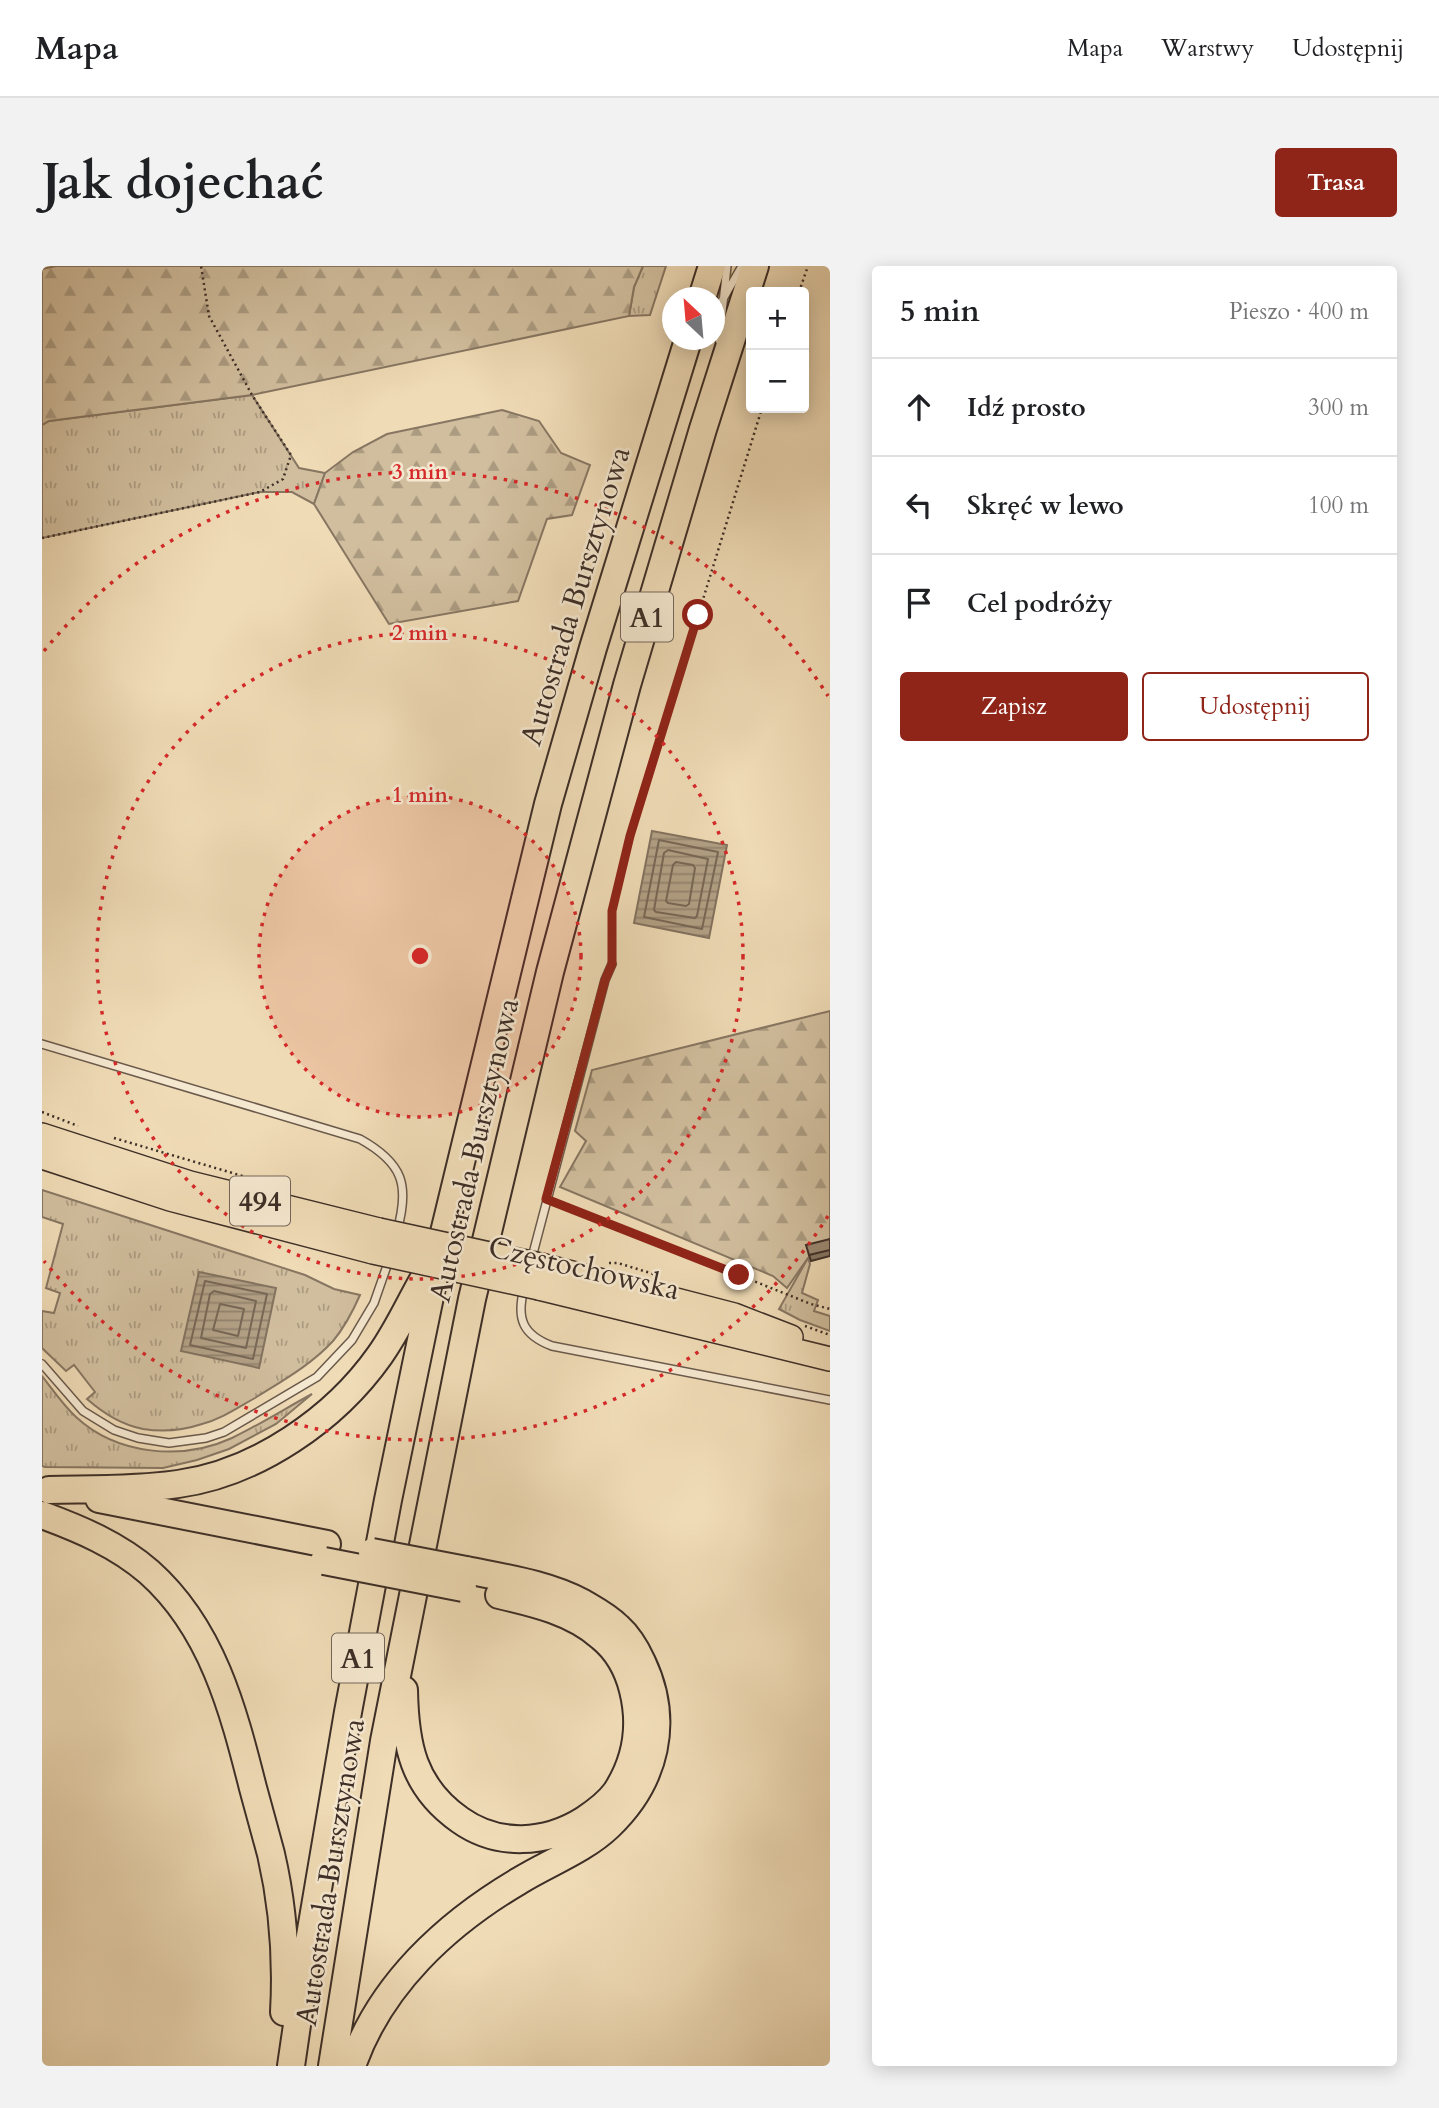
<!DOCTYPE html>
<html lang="pl">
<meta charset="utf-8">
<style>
:root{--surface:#fff;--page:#f2f2f2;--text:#202124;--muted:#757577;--line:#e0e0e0;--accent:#8f2418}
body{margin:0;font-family:Cardo,serif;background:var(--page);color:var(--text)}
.controls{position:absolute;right:21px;top:21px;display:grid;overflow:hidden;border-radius:7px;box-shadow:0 4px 18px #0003}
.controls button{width:63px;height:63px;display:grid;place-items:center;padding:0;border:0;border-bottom:2px solid var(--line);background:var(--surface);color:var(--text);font:35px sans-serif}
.compass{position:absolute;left:620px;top:21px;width:63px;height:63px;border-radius:50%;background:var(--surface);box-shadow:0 4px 18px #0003;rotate:334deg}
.stop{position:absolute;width:21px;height:21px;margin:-16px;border:5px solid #8f2418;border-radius:50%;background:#fff}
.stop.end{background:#8f2418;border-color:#fff;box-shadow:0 2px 7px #0008}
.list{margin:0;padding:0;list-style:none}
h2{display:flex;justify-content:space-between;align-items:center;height:91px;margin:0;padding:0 28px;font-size:30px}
h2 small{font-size:23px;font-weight:400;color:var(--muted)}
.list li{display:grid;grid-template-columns:46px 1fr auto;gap:21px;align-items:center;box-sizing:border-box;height:98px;padding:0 28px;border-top:2px solid var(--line)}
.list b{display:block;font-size:26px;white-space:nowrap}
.list em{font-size:23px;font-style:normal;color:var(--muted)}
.actions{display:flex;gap:14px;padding:21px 28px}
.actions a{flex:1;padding:16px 0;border:2px solid var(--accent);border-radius:7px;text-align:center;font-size:24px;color:var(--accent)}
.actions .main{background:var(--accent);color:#fff}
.icon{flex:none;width:38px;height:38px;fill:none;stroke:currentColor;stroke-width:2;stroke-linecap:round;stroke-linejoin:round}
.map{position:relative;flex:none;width:788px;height:1800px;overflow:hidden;border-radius:7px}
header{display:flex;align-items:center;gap:42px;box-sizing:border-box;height:98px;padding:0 35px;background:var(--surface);border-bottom:2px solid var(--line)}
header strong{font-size:33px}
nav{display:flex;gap:38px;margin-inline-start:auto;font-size:24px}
.intro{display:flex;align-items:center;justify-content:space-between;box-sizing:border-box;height:168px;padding:0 42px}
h1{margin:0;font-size:49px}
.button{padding:18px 32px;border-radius:7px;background:var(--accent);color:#fff;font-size:24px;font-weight:700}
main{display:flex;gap:42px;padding:0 42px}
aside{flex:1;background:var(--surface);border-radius:7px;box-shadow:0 4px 18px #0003}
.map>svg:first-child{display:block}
.grass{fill:url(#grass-tufts);stroke:#877662;stroke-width:2}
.forest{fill:url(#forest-firs);stroke:#877662;stroke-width:2}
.water{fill:url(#water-rules);stroke:#83725f;stroke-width:2}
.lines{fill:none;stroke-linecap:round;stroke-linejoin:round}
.shore{stroke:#786756;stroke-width:2}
.service-casing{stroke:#6a594b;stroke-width:10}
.primary-casing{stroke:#3d2e27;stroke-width:26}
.motorway-casing{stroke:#3d2e27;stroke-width:30}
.path{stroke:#3d2e27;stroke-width:2.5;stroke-dasharray:2 3.5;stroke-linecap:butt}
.service{stroke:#f5e8d0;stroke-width:7}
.primary{stroke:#efdbb6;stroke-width:23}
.motorway{stroke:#efdbb6;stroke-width:26}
.primary-bridge-casing{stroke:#3d2e27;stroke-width:26;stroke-linecap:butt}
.motorway-bridge-casing{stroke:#3d2e27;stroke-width:30;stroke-linecap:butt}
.primary-bridge{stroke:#efdbb6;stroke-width:23}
.motorway-bridge{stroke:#efdbb6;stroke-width:26}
.wall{fill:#847561;stroke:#3d2e27;stroke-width:2}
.building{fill:#9a8871;stroke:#3d2e27;stroke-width:2}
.route{stroke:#8f2418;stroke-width:9}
.ring{fill:none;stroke:#d62828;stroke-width:3.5;stroke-dasharray:3.5 7}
.labels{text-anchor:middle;stroke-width:5;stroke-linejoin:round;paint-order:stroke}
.shield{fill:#f5e8d0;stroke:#74665a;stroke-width:2}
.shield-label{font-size:28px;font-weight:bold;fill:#3d2e27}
.street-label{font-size:30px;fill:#3d2e27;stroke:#f5e8d0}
.centre{fill:#d62828;stroke:#f5e8d0;stroke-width:3.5}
.ring-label{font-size:21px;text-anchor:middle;font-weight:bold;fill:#d62828;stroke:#f5e8d0;stroke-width:5;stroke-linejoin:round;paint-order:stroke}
</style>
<header>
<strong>Mapa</strong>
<nav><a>Mapa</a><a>Warstwy</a><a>Udostępnij</a></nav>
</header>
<div class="intro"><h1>Jak dojechać</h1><a class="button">Trasa</a></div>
<main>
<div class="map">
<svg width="788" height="1800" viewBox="0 0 788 1800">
<defs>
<pattern id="grass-tufts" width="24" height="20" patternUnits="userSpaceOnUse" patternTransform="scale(1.75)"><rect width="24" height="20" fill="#d1be9e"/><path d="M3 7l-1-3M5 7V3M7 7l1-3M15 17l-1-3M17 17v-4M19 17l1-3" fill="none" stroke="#ab9b81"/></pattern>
<pattern id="forest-firs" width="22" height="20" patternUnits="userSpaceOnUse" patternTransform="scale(1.75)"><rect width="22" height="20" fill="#d1be9e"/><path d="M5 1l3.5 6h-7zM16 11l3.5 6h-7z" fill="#ab9b81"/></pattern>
<pattern id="water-rules" width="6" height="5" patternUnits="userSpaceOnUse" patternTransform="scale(1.75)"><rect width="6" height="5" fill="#b2a085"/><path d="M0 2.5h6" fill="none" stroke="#92836d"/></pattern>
</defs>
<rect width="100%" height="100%" fill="#efdbb6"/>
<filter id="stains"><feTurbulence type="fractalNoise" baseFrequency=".00286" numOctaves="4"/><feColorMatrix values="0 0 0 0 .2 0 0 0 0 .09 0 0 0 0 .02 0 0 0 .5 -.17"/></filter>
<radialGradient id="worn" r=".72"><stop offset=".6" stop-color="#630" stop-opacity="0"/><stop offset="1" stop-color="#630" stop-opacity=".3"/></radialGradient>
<path class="grass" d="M 601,0 L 624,0 L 608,49 L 587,50 L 592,21 Z
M 210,129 L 257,202 L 283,207 L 272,238 L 250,226 L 218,226 L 0,272 L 0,159 L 7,155 Z
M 0,924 L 263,1009 L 292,1023 L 318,1029 C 311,1045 302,1062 291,1075 C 269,1099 240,1115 213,1132 C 195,1142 179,1153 160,1158 C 142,1164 120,1166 101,1163 C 80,1159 61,1147 45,1133 L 53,1126 L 32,1099 L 24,1105 L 0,1082 L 0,1045 L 12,1047 L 18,1027 L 4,1022 L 21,958 L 0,951 Z
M 766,992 L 768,998 L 760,1027 L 776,1034 L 772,1045 L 788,1050 L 788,1065 L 758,1054 L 737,1043 Z
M 0,1110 C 11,1124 21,1139 34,1151 C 75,1189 140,1195 190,1172 C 217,1159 244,1142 270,1128 L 234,1158 L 187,1183 L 155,1194 L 121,1202 L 3,1201 L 0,1200 Z"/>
<path class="forest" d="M 14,0 L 601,0 L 592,21 L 587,50 L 210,129 L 7,155 L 0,159 L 0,3 Z
M 460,144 L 497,155 L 519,187 L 548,199 L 530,249 L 505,253 L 476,335 L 347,358 L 272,238 L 283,207 L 311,186 L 345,168 Z
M 788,745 L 788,987 L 766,992 L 745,1022 L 731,1010 L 518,921 L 544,875 L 533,865 L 550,804 Z"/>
<path class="water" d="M 610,565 L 685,579 L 667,672 L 592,657 Z
M 157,1006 L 234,1022 L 217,1102 L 139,1085 Z"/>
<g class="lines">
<path class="shore" d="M 617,574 L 676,586 L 660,663 L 602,651 Z
M 626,584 L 666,593 L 655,650 L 653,652 L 614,646 L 612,644 L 622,587 Z
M 634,596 L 651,599 L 653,602 L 647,638 L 644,640 L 626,637 L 624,635 L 631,599 Z
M 163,1015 L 225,1028 L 211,1093 L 148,1079 Z
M 172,1025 L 214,1035 L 204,1082 L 159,1072 L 168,1028 Z
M 178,1038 L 202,1043 L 196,1070 L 171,1064 Z"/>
<defs>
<path id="service" d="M 673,47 L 700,0
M 677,74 L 685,0
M 0,778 L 318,873 C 361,897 368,919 355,965
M 489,995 L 563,714 L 570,698
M 482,1023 C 474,1053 481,1069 510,1080 L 788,1134
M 0,1098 L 41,1145 L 72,1164 L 96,1172 L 127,1177 L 164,1172 L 182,1166 L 275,1111 L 310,1074 L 332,1037 L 347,994"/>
<path id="primary" d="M 0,869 L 148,917 L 337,964
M 0,891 L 128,933 L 331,986
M 503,1000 L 692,1049 L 749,1071
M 497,1022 L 788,1093"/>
<path id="motorway" d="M 660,32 L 670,0
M 7,1224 C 50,1223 93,1224 136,1218 C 215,1207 293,1153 338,1089 C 358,1061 371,1029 389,1000
M 57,1233 L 285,1278
M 0,1249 C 38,1263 76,1279 107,1306 C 170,1362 191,1443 211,1522 C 217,1544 223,1566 229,1588 C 241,1640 245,1693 242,1746
M 362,1424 C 363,1479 371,1521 418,1554 C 456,1581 504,1578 542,1554 C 554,1546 566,1537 574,1526 C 594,1495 600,1460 591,1424 C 586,1404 575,1384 559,1371 C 531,1346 492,1337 457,1329
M 249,1800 L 268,1670 L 306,1446 L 346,1234 L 397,987 L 506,538 L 551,382 L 646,74
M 290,1800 L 342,1475 L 430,1033 L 508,706 L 585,419 L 661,163 L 713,0
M 310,1800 C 338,1719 404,1658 477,1615 C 506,1597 542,1584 567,1560 C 614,1515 628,1455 600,1396 C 594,1383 586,1370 576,1361 C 566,1351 553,1344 541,1337 C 506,1318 463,1312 424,1304"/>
</defs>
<use href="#service" class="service-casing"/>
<use href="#primary" class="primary-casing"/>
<use href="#motorway" class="motorway-casing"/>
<path class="path" d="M 757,26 L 766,0
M 0,272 L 218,226 L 241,213 L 249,189 L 210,129 L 167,50 L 159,0
M 570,687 L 570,645 L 588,570 L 720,142
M 0,846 L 36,860
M 72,872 L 204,911
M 514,936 L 769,1038 L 788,1043
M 567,997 L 576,997 L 618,1010
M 763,1060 L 788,1069"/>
<use href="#service" class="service"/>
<use href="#primary" class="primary"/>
<use href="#motorway" class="motorway"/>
<defs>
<path id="primary-bridge" d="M 337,964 L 503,1000
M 331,986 L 497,1022"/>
<path id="motorway-bridge" d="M 330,1286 L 424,1304
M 282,1295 L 421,1322"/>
</defs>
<use href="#primary-bridge" class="primary-bridge-casing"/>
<use href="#motorway-bridge" class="motorway-bridge-casing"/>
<use href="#primary-bridge" class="primary-bridge"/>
<use href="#motorway-bridge" class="motorway-bridge"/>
</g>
<path class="wall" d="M 788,973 L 788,990 L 769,995 L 767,989 Z"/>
<path class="building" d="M 788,973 L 788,984 L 767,989 L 764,979 Z"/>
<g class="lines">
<path class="route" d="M 656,349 L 588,570 L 570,645 L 570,698 L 563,714 L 504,933 L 697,1009"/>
</g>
<circle cx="378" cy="690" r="161" fill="#d62828" fill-opacity=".12"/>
<g class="ring">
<circle cx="378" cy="690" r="161"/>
<circle cx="378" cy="690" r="323"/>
<path d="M786 950A484 484 0 0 1 2 995M2 385A484 484 0 0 1 786 430"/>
</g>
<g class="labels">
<g class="shield">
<rect x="579" y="326.5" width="52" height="49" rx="5"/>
<rect x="188" y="910.5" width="60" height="49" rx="5"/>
<rect x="290" y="1367.5" width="52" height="49" rx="5"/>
</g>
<g class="shield-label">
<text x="605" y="361">A1</text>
<text x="218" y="945">494</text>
<text x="316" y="1402">A1</text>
</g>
<g class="street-label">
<text transform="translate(533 330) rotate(-73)" y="10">Autostrada Bursztynowa</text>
<text transform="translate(432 884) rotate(-77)" y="10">Autostrada Bursztynowa</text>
<text transform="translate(542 1002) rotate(13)" y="10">Częstochowska</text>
<text transform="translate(288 1606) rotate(-81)" y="10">Autostrada Bursztynowa</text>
</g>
</g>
<circle cx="378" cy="690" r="10" class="centre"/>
<g class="ring-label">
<text x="378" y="213">3 min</text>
<text x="378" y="374">2 min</text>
<text x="378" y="536">1 min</text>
</g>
<rect width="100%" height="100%" filter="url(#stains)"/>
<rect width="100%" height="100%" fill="url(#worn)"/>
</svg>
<div class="controls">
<button>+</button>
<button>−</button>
</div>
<svg class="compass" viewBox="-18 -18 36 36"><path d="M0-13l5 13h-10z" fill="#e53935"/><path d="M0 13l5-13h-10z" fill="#757577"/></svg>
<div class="stop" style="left:656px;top:349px"></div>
<div class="stop end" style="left:697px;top:1009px"></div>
</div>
<aside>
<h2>5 min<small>Pieszo · 400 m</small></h2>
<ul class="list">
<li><svg class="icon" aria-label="ahead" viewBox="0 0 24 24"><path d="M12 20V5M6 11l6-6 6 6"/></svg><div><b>Idź prosto</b></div><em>300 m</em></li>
<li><svg class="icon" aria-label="left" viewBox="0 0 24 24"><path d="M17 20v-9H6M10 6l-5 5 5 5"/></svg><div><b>Skręć w lewo</b></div><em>100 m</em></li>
<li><svg class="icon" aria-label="arrive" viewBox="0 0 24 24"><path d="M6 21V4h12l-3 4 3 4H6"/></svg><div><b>Cel podróży</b></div></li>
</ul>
<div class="actions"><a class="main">Zapisz</a><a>Udostępnij</a></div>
</aside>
</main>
